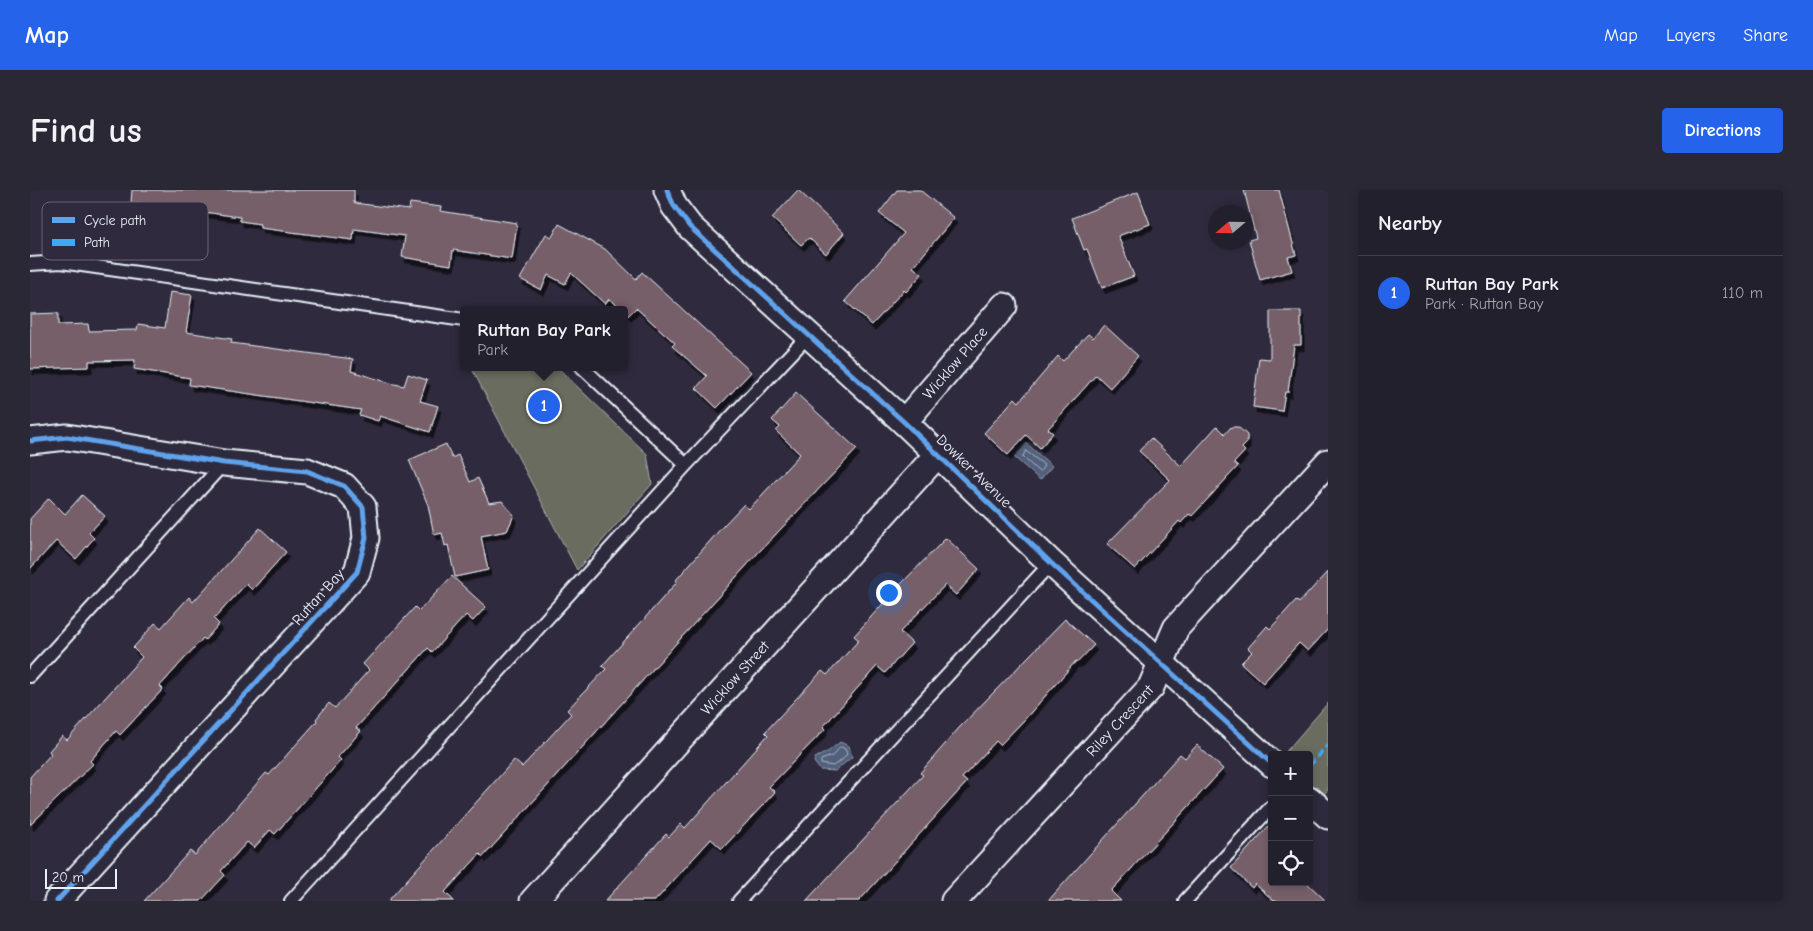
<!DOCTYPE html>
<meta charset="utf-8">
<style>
:root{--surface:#23202e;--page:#2b2836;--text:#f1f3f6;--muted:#a3a3aa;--line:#403e4a;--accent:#2563eb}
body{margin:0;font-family:"Comic Neue",sans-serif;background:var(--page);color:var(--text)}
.controls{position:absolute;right:15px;bottom:15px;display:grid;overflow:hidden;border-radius:5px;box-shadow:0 2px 8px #0003}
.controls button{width:45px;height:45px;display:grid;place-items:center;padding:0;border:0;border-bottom:1px solid var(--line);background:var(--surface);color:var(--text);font:25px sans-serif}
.compass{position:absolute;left:1178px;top:15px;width:45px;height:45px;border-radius:50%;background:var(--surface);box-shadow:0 2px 8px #0003;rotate:250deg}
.scale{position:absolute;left:15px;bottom:12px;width:72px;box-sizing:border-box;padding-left:5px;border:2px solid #e8f1f8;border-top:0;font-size:14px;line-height:18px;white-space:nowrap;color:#e8f1f8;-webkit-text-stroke:4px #2f2a3d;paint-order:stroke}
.you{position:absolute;left:858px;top:402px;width:18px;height:18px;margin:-12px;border:4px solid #fff;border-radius:50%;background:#1a73e8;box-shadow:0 0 0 8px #1a73e833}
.badge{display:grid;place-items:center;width:32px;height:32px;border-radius:50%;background:var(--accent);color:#fff;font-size:16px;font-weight:700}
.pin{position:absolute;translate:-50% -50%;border:2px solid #fff;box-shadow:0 1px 5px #0006}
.popup{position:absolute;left:430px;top:116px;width:168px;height:65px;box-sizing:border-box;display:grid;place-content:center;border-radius:5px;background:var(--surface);filter:drop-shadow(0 1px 4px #0005);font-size:16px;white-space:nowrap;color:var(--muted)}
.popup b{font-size:19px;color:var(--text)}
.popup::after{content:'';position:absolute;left:50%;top:100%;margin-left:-10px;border:10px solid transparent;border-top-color:var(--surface)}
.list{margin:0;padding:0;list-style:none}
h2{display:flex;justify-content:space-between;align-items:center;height:65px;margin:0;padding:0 20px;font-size:21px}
h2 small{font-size:16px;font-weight:400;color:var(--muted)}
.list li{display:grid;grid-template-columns:32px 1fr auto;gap:15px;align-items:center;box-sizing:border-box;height:75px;padding:0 20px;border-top:1px solid var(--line)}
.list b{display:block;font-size:19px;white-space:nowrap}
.list p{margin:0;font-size:16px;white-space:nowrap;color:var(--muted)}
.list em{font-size:16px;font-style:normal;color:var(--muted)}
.icon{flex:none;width:28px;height:28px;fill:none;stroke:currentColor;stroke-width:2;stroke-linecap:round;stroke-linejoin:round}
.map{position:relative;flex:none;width:1298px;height:711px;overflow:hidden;border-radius:5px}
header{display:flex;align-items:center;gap:30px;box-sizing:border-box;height:70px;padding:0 25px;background:var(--accent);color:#fff}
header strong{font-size:24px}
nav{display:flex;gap:28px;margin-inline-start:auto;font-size:18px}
.intro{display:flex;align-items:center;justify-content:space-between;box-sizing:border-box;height:120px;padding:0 30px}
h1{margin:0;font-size:35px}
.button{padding:12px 22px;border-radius:5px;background:var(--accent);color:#fff;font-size:18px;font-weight:700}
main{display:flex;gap:30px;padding:0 30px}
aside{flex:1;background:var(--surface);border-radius:5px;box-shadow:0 2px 8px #0003}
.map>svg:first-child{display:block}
.green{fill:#696c5e;stroke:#a8aeab}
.water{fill:#52607b;stroke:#8e9aad}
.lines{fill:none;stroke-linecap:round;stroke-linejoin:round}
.shore{stroke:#acb7c6;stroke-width:1}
.building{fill:#775f69;stroke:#e8f1f8;filter:url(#shadow)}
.service-casing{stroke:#e8f1f8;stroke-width:16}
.minor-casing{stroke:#e8f1f8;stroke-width:29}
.service{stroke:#2f2a3d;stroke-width:12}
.minor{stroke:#2f2a3d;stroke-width:25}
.quiet{stroke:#3fa9f5;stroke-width:4;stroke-dasharray:8 4;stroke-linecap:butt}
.cycleway-casing{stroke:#2f2a3d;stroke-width:8}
.cycleway{stroke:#60a3ed;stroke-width:5}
.labels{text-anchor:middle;stroke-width:4.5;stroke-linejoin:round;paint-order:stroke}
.street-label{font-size:15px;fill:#e8f1f8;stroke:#2f2a3d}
.key{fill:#2f2a3d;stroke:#666675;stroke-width:1}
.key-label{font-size:14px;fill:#e8f1f8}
</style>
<header>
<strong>Map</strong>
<nav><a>Map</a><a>Layers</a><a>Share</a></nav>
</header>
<div class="intro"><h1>Find us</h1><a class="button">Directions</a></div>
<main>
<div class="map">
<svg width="1298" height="711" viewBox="0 0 1298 711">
<defs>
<filter id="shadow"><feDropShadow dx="3" dy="5.5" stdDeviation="0" flood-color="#0009"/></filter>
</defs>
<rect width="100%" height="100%" fill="#2f2a3d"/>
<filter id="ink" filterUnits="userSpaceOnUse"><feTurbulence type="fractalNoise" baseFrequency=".02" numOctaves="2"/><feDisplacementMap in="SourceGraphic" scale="10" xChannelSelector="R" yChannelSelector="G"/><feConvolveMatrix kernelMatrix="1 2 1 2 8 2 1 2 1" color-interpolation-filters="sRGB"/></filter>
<g filter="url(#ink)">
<path class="green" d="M 441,177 L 527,177 L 617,264 L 622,294 L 547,380 Z
M 1298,513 L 1298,600 L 1285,614 L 1279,609 L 1279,565 L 1253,565 Z"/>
<path class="water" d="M 996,253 L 1022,276 L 1010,290 L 984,267 Z
M 810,552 L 819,556 L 822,567 L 805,581 L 790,580 L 784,572 L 785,568 L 799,561 Z"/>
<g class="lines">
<path class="shore" d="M 996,261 L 1014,275 L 1011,281 L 1008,281 L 993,267 Z
M 811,557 L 815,559 L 817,564 L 812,570 L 803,576 L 791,574 L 791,570 L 802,566 Z"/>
</g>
<path class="building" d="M 102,0 L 324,0 L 324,13 L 379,20 L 380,13 L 411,17 L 410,21 L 487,33 L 482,69 L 423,60 L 421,75 L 372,67 L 375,46 L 324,39 L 323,50 L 230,38 L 230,34 L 210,31 L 210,27 L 101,12 Z
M 768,0 L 814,43 L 796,64 L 779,48 L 771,55 L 742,28 Z
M 867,0 L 890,0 L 924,28 L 883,77 L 892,84 L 876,102 L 874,100 L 842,135 L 815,111 L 874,43 L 849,23 Z
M 1214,0 L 1249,0 L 1266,65 L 1258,67 L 1262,81 L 1230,90 L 1219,50 L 1226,48 Z
M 1108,2 L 1120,34 L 1088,46 L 1104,86 L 1072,98 L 1057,59 L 1054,60 L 1042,28 Z
M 529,34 L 575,59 L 606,89 L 612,82 L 721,182 L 687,218 L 666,198 L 677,186 L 642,156 L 645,153 L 606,118 L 598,126 L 594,120 L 579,109 L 575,114 L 541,83 L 535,94 L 518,85 L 511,100 L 490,89 L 516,44 L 522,47 Z
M 140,102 L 162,105 L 156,142 L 202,149 L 201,153 L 323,169 L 321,181 L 360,193 L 374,196 L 378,184 L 397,190 L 390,211 L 408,216 L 400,242 L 350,226 L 348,231 L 329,225 L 331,220 L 159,195 L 160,188 L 104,179 L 105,170 L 59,171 L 59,177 L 0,179 L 0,124 L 28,123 L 28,135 L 58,134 L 59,141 L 107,140 L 108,134 L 135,138 Z
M 1240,121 L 1271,121 L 1271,155 L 1264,155 L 1258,202 L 1255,202 L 1252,221 L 1223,217 L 1229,168 L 1240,169 Z
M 1074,135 L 1108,166 L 1080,198 L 1066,185 L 1018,239 L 1023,243 L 1010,258 L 996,245 L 978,265 L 954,243 L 985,208 L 989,212 L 1028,166 L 1033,171 L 1058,144 L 1063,148 Z
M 766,203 L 827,259 L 727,364 L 453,667 L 450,664 L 415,702 L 424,711 L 358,711 L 484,570 L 492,577 L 541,524 L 537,520 L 576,479 L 572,476 L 647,392 L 646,390 L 694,335 L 714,314 L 719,319 L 770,264 L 746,241 L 750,237 L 742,230 Z
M 1187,236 L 1195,244 L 1201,237 L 1208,237 L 1217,245 L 1217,253 L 1212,258 L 1215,261 L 1204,273 L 1208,276 L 1162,326 L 1159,324 L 1151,333 L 1149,331 L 1105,379 L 1077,354 L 1140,290 L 1109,261 L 1121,248 L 1151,276 Z
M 416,254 L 422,268 L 428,265 L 440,292 L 448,288 L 459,313 L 472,311 L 484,325 L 477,341 L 451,346 L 458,380 L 425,387 L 418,355 L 415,356 L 412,343 L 404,345 L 398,315 L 379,270 Z
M 52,305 L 75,326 L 59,343 L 64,348 L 46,369 L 26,351 L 0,379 L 0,329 L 19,308 L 35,324 Z
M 230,338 L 256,362 L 222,400 L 216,394 L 184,429 L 189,434 L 175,450 L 173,448 L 130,496 L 133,499 L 90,545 L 86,541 L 60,571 L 63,574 L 0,635 L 0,587 L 21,564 L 19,561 L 32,546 L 37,550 L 112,467 L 103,458 L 125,433 L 131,438 L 159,407 L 163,412 Z
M 916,348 L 949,379 L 926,405 L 915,395 L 870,442 L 882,453 L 855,483 L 847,476 L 793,537 L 795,539 L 739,597 L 745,602 L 732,616 L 692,659 L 681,649 L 625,711 L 575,711 L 636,644 L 639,647 L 651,634 L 655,638 L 738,545 L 735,542 L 792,481 L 797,485 L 829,450 L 824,446 L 866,399 Z
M 1298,381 L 1298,439 L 1278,461 L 1269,453 L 1233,493 L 1211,473 L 1222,462 L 1218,458 L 1237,436 L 1240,439 L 1266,410 L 1269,413 Z
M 422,386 L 456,417 L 443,431 L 436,425 L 402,462 L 398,458 L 326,538 L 331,541 L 308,567 L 311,570 L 245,644 L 240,640 L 224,658 L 217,652 L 191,681 L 195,685 L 171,711 L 114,711 L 160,661 L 165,665 L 236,583 L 239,585 L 287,531 L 286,529 L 299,513 L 305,518 L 339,480 L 333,474 L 385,417 L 389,421 Z
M 1035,429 L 1064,455 L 1048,472 L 1046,471 L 995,529 L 970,555 L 966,551 L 932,588 L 937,592 L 829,711 L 776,711 L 893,585 L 890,583 L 929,538 Z
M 1167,555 L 1193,579 L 1081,701 L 1091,711 L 1018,711 L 1150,564 L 1155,568 Z
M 1242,632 L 1242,692 L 1276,692 L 1296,711 L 1244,711 L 1225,694 L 1222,698 L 1201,678 Z"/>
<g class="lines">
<defs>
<path id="service" d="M 0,74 L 31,72 L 434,130
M 552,177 L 656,275
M 0,486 L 194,273
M 261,711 L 656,275 L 778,146
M 709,711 L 1021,373
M 1155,711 L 1242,616"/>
<g id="minor">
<path d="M 637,0 L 644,16 L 660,37 L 874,232 L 1021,373 L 1242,574"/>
<path id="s1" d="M 874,232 L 974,116"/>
<path d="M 0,251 L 37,247 L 194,273 L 277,281 L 314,296 L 333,317 L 336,348 L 327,382 L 27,711"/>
<path d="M 1279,609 L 1298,626"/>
<path id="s2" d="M 503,711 L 908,264"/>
<path id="s3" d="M 924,711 L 1121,497 L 1146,438 L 1298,272"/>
</g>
</defs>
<use href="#service" class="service-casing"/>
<use href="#minor" class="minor-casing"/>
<use href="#service" class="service"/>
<use href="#minor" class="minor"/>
<path class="quiet" d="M 1279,576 L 1298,555"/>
<defs>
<path id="cycleway" d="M 637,0 L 644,16 L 660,37 L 874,232 L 1021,373 L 1242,574
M 0,251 L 37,247 L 194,273 L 277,281 L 314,296 L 333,317 L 336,348 L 327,382 L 27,711"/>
</defs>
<use href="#cycleway" class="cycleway-casing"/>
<use href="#cycleway" class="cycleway"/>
</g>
</g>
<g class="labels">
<g class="street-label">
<text dy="5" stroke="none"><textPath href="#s1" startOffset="78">Wicklow Place</textPath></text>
<text transform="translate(944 281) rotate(44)" y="5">Dowker Avenue</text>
<text transform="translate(288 407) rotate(-48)" y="5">Ruttan Bay</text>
<text dy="5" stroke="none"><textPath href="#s2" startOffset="301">Wicklow Street</textPath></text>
<text dy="5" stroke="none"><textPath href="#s3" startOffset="245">Riley Crescent</textPath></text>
</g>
</g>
<rect x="12" y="12" width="166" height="58" rx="8" class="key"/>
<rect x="22" y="27" width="23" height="6" fill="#60a3ed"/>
<rect x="22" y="49" width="23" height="7" fill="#3fa9f5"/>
<g class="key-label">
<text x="54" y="35">Cycle path</text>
<text x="54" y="57">Path</text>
</g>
</svg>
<div class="controls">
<button>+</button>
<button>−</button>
<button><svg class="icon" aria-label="locate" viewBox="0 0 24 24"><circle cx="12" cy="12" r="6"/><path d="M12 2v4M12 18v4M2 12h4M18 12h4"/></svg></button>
</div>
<svg class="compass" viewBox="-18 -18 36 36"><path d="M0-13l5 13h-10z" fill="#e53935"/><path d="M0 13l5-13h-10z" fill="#a3a3aa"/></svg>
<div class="scale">20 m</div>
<div class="you"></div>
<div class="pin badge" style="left:514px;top:216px">1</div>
<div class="popup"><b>Ruttan Bay Park</b>Park</div>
</div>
<aside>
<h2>Nearby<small></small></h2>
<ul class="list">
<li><span class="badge">1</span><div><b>Ruttan Bay Park</b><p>Park · Ruttan Bay</p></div><em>110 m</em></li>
</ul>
</aside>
</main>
